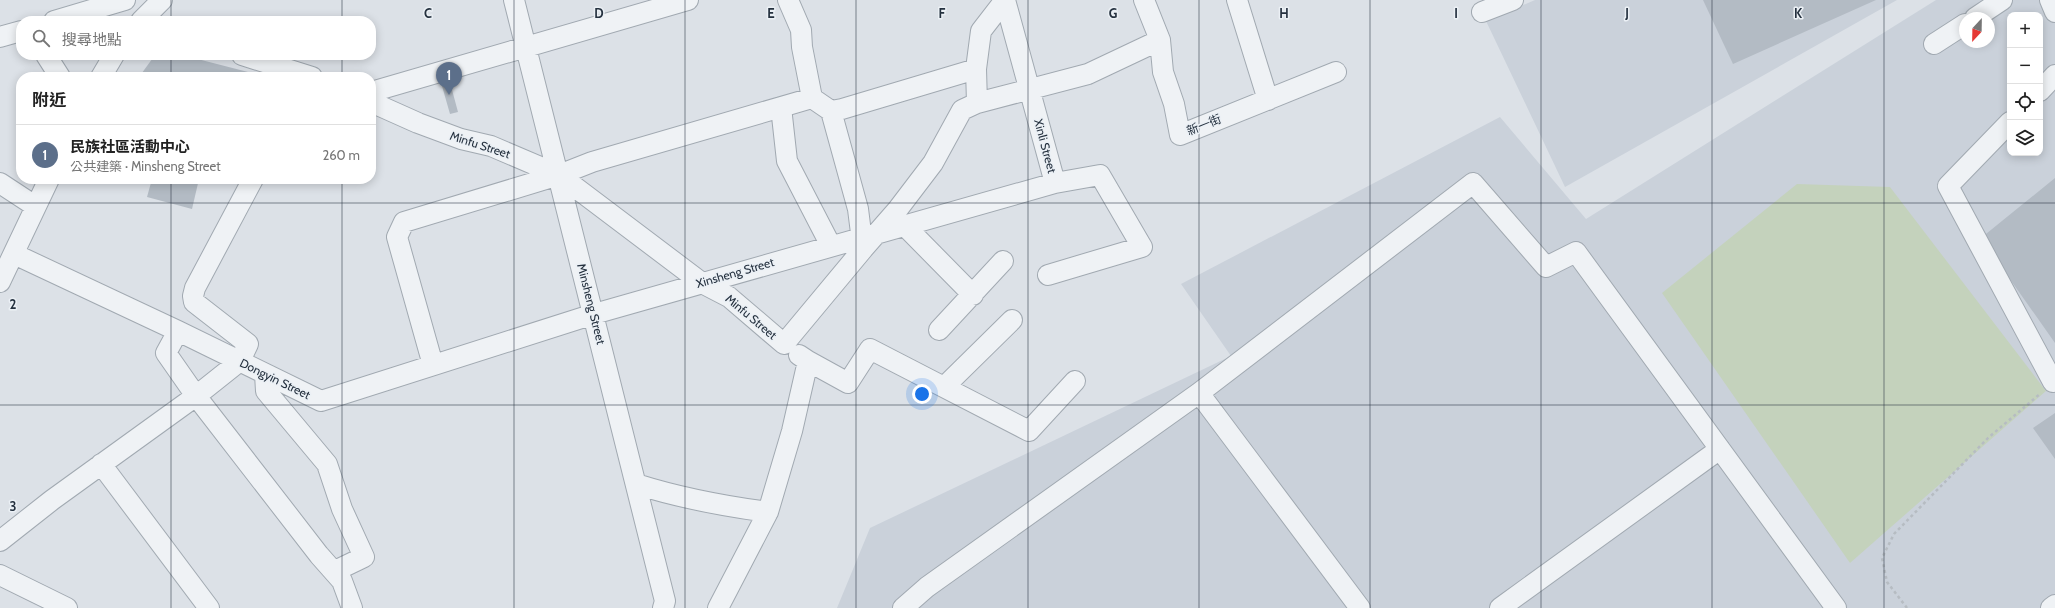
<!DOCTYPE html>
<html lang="zh-TW">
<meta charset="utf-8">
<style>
:root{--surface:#fff;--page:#f2f2f2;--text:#222;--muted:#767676;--line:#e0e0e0;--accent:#111827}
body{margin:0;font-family:Cabin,"Noto Sans TC",sans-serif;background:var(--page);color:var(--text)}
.controls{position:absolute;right:12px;top:12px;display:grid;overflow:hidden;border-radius:8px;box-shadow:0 2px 10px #0003}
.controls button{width:36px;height:36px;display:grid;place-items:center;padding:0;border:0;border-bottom:1px solid var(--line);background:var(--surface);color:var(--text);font:20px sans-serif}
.compass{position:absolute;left:1959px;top:12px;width:36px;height:36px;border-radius:50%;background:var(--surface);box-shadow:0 2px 10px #0003;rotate:202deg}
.you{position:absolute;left:922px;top:394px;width:14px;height:14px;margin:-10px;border:3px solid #fff;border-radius:50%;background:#1a73e8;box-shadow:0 0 0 6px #1a73e833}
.badge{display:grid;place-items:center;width:26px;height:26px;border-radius:50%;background:var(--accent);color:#fff;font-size:13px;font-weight:700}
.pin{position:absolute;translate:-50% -33px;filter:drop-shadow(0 1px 2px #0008)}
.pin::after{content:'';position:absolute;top:21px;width:14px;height:12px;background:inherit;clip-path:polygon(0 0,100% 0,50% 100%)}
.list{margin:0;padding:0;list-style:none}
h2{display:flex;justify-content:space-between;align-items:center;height:52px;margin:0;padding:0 16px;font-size:17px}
h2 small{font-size:13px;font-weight:400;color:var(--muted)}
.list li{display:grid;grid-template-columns:26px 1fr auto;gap:12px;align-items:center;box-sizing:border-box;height:60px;padding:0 16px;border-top:1px solid var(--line)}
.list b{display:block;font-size:15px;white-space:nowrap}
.list p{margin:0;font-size:13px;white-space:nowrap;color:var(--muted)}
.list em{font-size:13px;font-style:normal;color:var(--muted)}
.icon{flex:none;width:22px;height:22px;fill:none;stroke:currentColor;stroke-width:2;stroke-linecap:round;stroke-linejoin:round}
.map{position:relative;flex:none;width:2055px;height:608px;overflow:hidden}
.search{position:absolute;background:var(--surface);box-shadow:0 2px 10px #0003;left:16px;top:16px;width:360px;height:44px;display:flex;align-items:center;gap:10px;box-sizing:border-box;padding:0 14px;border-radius:16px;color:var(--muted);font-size:15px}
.panel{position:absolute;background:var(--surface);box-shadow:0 2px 10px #0003;left:16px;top:72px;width:360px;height:112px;border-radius:16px}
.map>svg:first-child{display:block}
.built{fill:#cad1da;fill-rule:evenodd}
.green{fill:#c4d2bc}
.building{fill:#b3bbc4}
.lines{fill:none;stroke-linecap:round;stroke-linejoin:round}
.minor-casing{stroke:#a1a9b1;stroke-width:22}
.path{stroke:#b6bcc2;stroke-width:2.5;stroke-dasharray:3 3;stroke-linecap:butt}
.minor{stroke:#eff2f5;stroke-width:20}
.grid{fill:none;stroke:#25313f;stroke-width:1;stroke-opacity:0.55}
.labels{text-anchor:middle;stroke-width:3;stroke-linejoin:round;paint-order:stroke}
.street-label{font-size:12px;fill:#25313f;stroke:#ebf0f5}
.grid-label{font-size:13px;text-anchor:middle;font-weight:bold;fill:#25313f;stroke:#ebf0f5;stroke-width:3;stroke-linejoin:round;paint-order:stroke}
</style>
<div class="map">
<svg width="2055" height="608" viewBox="0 0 2055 608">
<rect width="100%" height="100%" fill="#dce1e7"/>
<path class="built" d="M 1535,0 L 1897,0 L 1565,187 L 1486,21 Z
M 1936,0 L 2055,0 L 2055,608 L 837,608 L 870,528 L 1231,356 L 1181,284 L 1500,117 L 1586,219 ZM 2010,15 L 2040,15 L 2040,153 L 2010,153 ZM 1965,18 L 1989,18 L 1989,42 L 1965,42 Z"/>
<path class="green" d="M 1797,184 L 1890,187 L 2046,391 L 1850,563 L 1662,293 Z"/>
<path class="building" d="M 1703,0 L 1876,0 L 1733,64 Z
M 155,55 L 182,55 L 248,72 L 247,77 L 139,77 Z
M 448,75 L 458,112 L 450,114 L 440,79 Z
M 2055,178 L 2055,343 L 1981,238 Z
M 152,179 L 199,179 L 192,209 L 147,197 Z
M 2055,413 L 2055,459 L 2033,428 Z"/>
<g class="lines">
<defs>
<path id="minor" d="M 514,0 L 665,601 L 663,608
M 788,0 L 801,30 L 802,47 L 812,98
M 1144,0 L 1160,40 L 1163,72 L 1174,104 L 1180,135 L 1336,72
M 1237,0 L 1268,100
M 2050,0 L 2055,12
M 1482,12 L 1513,0
M 1975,18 L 2002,0
M 54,21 L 125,0
M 141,21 L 162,0
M 0,37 L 21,31
M 1934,44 L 1965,24
M 46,55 L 60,77
M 242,55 L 312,77
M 101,77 L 114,55
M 2040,91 L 2055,75
M 371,92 L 688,0
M 371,102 L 418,123 L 461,139 L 491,146 L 559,175 L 702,283 L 729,297 L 784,344 L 863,249 L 898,209 L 933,163 L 962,110 L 977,103 L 976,69 L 981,31 L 1005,0
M 977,103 L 1088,74 L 1160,40
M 781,107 L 787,161 L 831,246
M 831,111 L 858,209 L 863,249
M 2010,122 L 1948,186 L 2053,382 L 2055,381
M 0,183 L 35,206
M 905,226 L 973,295
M 14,254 L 178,331 L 321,401 L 594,314 L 1055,183 L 1005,0
M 1048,275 L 1142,247 L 1100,175 L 1055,183
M 0,282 L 49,179
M 939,330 L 1003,261
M 178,331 L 166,353 L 196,396 L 319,555 L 342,581 L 352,608
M 808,361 L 848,383 L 870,349 L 1029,431 L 1075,381
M 433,365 L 397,237 L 404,222 L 559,175 L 592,162 L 812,98 L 831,111 L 842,109 L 976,69
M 265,374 L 266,391 L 327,464 L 342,509 L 364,557 L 335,571
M 944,387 L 1012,320
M 101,464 L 209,608
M 636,484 C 680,498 723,506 768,512
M 0,541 L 52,500 L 196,396 L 240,361 L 248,344 L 194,302 L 193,296 L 195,288 L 253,179
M 0,575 L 67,608
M 718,608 L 768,512 L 792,431 L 808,361 L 799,355
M 903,608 L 927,587 L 1199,393
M 1360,608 L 1199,393 L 1473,183 L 1546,267 L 1576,252 L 1836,608
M 1500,608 L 1720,449
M 2051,608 L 2055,605"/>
</defs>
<use href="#minor" class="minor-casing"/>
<path class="path" d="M 1907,608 L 1887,582 L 1882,558 L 1894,534 L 1988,438 L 2041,393"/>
<use href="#minor" class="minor"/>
</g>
<path class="grid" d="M 171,0 L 171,21M 342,0 L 342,21M 514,0 L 514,608M 685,0 L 685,608M 856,0 L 856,608M 1028,0 L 1028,608M 1199,0 L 1199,608M 1370,0 L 1370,608M 1541,0 L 1541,608M 1712,0 L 1712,608M 1884,0 L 1884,608M 171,55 L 171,77M 342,55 L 342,77M 171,179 L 171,608M 342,179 L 342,608M 0,203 L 2055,203M 0,405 L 2055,405"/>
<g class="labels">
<g class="street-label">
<text transform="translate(1204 125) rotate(-22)" y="4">新一街</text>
<text transform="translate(480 145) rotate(18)" y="4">Minfu Street</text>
<text transform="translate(1045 146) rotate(75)" y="4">Xinli Street</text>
<text transform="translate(735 273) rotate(-16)" y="4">Xinsheng Street</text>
<text transform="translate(591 304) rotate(76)" y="4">Minsheng Street</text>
<text transform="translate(751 317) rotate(40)" y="4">Minfu Street</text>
<text transform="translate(275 379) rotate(26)" y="4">Dongyin Street</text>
</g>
</g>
<g class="grid-label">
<text x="428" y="18">C</text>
<text x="599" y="18">D</text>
<text x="771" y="18">E</text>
<text x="942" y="18">F</text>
<text x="1113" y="18">G</text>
<text x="1284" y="18">H</text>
<text x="1456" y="18">I</text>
<text x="1627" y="18">J</text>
<text x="1798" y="18">K</text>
<text x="13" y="309">2</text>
<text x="13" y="511">3</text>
</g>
</svg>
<div class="controls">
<button>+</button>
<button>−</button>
<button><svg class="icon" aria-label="locate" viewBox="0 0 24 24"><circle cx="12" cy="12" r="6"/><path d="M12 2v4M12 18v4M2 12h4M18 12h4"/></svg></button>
<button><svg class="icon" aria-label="layers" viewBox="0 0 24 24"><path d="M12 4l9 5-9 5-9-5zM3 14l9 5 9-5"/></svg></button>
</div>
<svg class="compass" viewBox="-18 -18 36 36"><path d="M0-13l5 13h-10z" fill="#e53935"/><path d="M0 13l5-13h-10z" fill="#767676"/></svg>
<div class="you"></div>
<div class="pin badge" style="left:449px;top:95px;background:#5c6f8a">1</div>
<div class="search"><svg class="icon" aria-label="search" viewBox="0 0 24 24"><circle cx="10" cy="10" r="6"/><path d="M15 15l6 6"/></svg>搜尋地點</div>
<section class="panel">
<h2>附近<small></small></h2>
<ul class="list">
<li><span class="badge" style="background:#5c6f8a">1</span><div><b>民族社區活動中心</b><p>公共建築 · Minsheng Street</p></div><em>260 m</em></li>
</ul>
</section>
</div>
